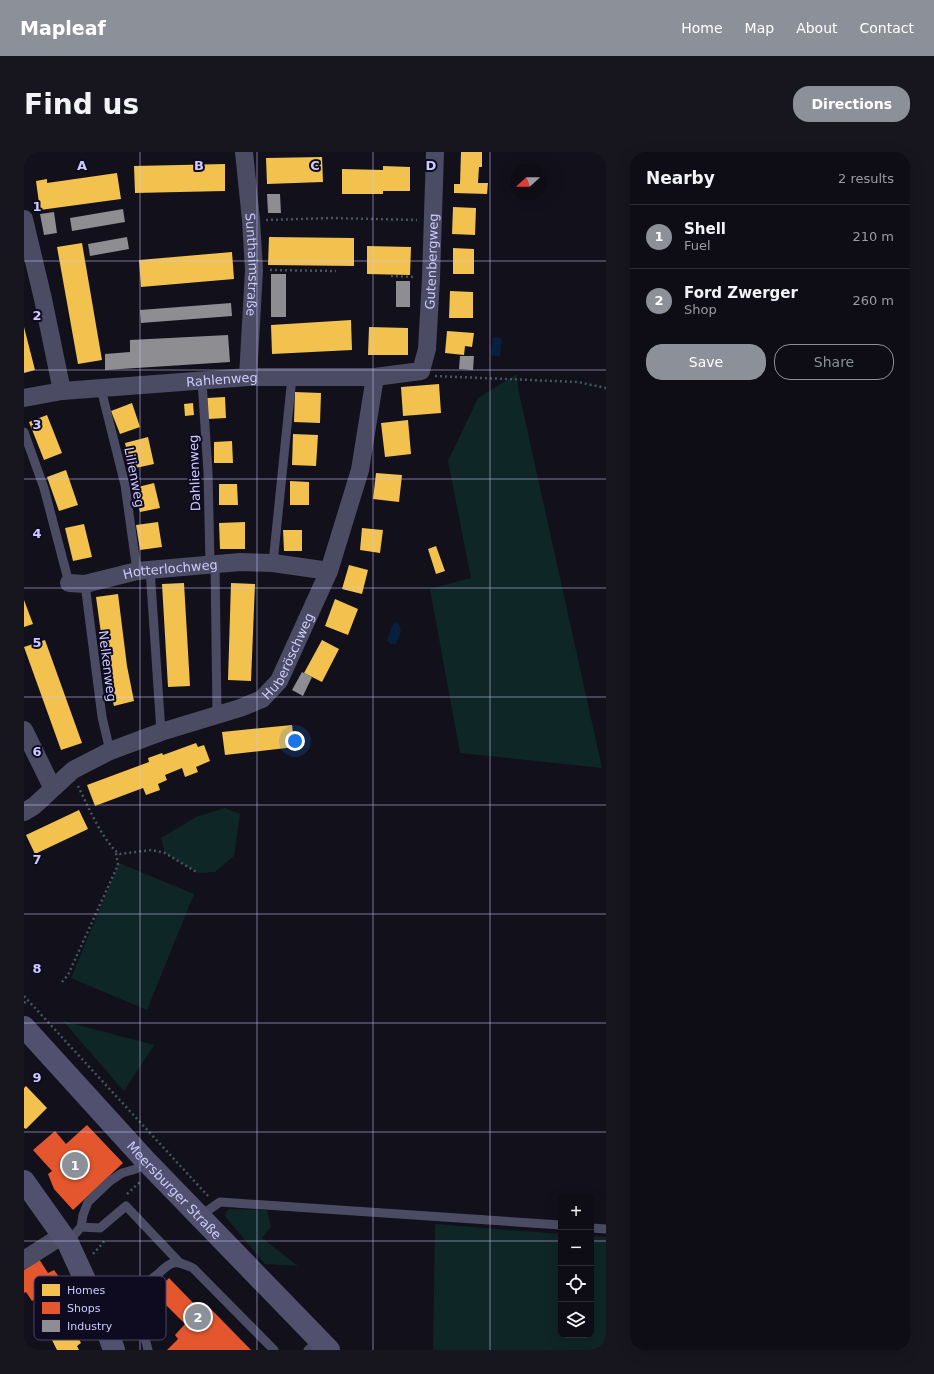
<!DOCTYPE html>
<meta charset="utf-8">
<style>
:root{--surface:#0e0c14;--page:#17151d;--text:#f1f3f6;--muted:#9b9ba0;--line:#2e2c34;--accent:#8c9099}
body{margin:0;font-family:"DejaVu Sans",sans-serif;background:var(--page);color:var(--text)}
.controls{position:absolute;right:12px;bottom:12px;display:grid;overflow:hidden;border-radius:8px;box-shadow:0 4px 16px #0002}
.controls button{width:36px;height:36px;display:grid;place-items:center;padding:0;border:0;border-bottom:1px solid var(--line);background:var(--surface);color:var(--text);font:20px sans-serif}
.compass{position:absolute;left:486px;top:12px;width:36px;height:36px;border-radius:50%;background:var(--surface);box-shadow:0 4px 16px #0002;rotate:249deg}
.you{position:absolute;left:271px;top:589px;width:14px;height:14px;margin:-10px;border:3px solid #fff;border-radius:50%;background:#1a73e8;box-shadow:0 0 0 6px #1a73e833}
.badge{display:grid;place-items:center;width:26px;height:26px;border-radius:50%;background:var(--accent);color:#fff;font-size:13px;font-weight:700}
.pin{position:absolute;translate:-50% -50%;border:2px solid #fff;box-shadow:0 1px 4px #0006}
.list{margin:0;padding:0;list-style:none}
h2{display:flex;justify-content:space-between;align-items:center;height:52px;margin:0;padding:0 16px;font-size:17px}
h2 small{font-size:13px;font-weight:400;color:var(--muted)}
.list li{display:grid;grid-template-columns:26px 1fr auto;gap:12px;align-items:center;box-sizing:border-box;height:64px;padding:0 16px;border-top:1px solid var(--line)}
.list b{display:block;font-size:15px;white-space:nowrap}
.list p{margin:0;font-size:13px;white-space:nowrap;color:var(--muted)}
.list em{font-size:13px;font-style:normal;color:var(--muted)}
.actions{display:flex;gap:8px;padding:12px 16px}
.actions a{flex:1;padding:9px 0;border:1px solid var(--accent);border-radius:16px;text-align:center;font-size:14px;color:var(--accent)}
.actions .main{background:var(--accent);color:#fff}
.icon{flex:none;width:22px;height:22px;fill:none;stroke:currentColor;stroke-width:2;stroke-linecap:round;stroke-linejoin:round}
.map{position:relative;flex:none;width:582px;height:1198px;overflow:hidden;border-radius:16px}
header{display:flex;align-items:center;gap:24px;box-sizing:border-box;height:56px;padding:0 20px;background:var(--accent);color:#fff}
header strong{font-size:19px}
nav{display:flex;gap:22px;margin-inline-start:auto;font-size:14px}
.intro{display:flex;align-items:center;justify-content:space-between;box-sizing:border-box;height:96px;padding:0 24px}
h1{margin:0;font-size:28px}
.button{padding:10px 18px;border-radius:16px;background:var(--accent);color:#fff;font-size:14px;font-weight:700}
main{display:flex;gap:24px;padding:0 24px}
aside{flex:1;background:var(--surface);border-radius:16px;box-shadow:0 4px 16px #0002}
.map>svg:first-child{display:block}
.green{fill:#0f2626}
.water{fill:#091f3e}
.homes{fill:#f2c14e}
.shops{fill:#e4572e}
.industry{fill:#8d8d92}
.lines{fill:none;stroke-linecap:round;stroke-linejoin:round}
.path{stroke:#455663;stroke-width:2.5;stroke-dasharray:2 3;stroke-linecap:butt}
.lane{stroke:#4b4b64;stroke-width:9}
.street{stroke:#4b4b64;stroke-width:18}
.secondary{stroke:#51516f;stroke-width:22}
.grid{fill:none;stroke:#cecaff;stroke-width:1;stroke-opacity:0.55}
.labels{text-anchor:middle;stroke-width:4;stroke-linejoin:round;paint-order:stroke}
.street-label{font-size:13px;fill:#cecaff;stroke:#0e0b20}
.key{fill:#0e0b20;stroke:#484463;stroke-width:1}
.key-label{font-size:11px;fill:#cecaff}
.grid-label{font-size:13px;text-anchor:middle;font-weight:bold;fill:#cecaff;stroke:#0e0b20;stroke-width:4;stroke-linejoin:round;paint-order:stroke}
</style>
<header>
<strong>Mapleaf</strong>
<nav><a>Home</a><a>Map</a><a>About</a><a>Contact</a></nav>
</header>
<div class="intro"><h1>Find us</h1><a class="button">Directions</a></div>
<main>
<div class="map">
<svg width="582" height="1198" viewBox="0 0 582 1198">
<rect width="100%" height="100%" fill="#12101b"/>
<path class="green" d="M 493,222 L 494,236 L 578,616 L 436,601 L 406,437 L 447,426 L 424,309 L 454,246 Z
M 201,656 L 216,662 L 210,704 L 191,720 L 174,721 L 141,701 L 137,686 L 172,665 Z
M 95,711 L 170,742 L 123,858 L 47,826 Z
M 39,869 L 130,893 L 100,939 Z
M 206,1057 L 243,1058 L 247,1075 L 238,1086 L 274,1114 L 241,1112 L 201,1064 L 203,1059 Z
M 411,1072 L 537,1082 L 537,1183 L 567,1183 L 567,1084 L 582,1085 L 582,1198 L 409,1198 Z"/>
<path class="water" d="M 469,185 L 478,186 L 476,205 L 467,203 Z
M 371,470 L 375,472 L 377,480 L 372,492 L 366,492 L 363,488 L 368,474 Z"/>
<path class="homes" d="M 437,0 L 458,0 L 458,15 L 455,15 L 454,31 L 464,31 L 463,42 L 430,41 L 430,32 L 436,32 Z
M 298,5 L 299,30 L 243,32 L 242,6 Z
M 201,12 L 201,39 L 111,41 L 110,14 Z
M 359,14 L 386,15 L 386,39 L 359,39 L 359,42 L 318,42 L 318,17 L 359,18 Z
M 93,21 L 97,47 L 16,58 L 12,29 L 23,27 L 23,31 Z
M 429,55 L 452,56 L 451,83 L 428,82 Z
M 245,85 L 330,86 L 330,114 L 244,113 Z
M 58,91 L 78,208 L 54,212 L 33,95 Z
M 343,94 L 387,95 L 386,123 L 343,122 Z
M 429,96 L 450,97 L 450,122 L 429,122 Z
M 208,100 L 210,127 L 117,135 L 115,108 Z
M 426,139 L 449,140 L 449,166 L 425,166 Z
M 327,168 L 328,198 L 248,202 L 247,173 Z
M 0,175 L 11,218 L 0,221 Z
M 345,175 L 384,176 L 384,203 L 344,203 Z
M 423,179 L 450,181 L 448,195 L 441,194 L 440,203 L 421,201 Z
M 415,232 L 417,261 L 379,264 L 377,235 Z
M 271,240 L 297,241 L 296,271 L 270,270 Z
M 201,245 L 202,266 L 184,267 L 183,246 Z
M 108,251 L 116,275 L 96,282 L 87,259 Z
M 169,251 L 170,263 L 161,264 L 160,252 Z
M 23,263 L 38,301 L 20,308 L 5,270 Z
M 384,268 L 387,302 L 361,305 L 357,271 Z
M 269,282 L 294,283 L 292,314 L 268,313 Z
M 124,285 L 130,312 L 107,317 L 101,291 Z
M 208,289 L 209,311 L 190,311 L 190,290 Z
M 42,318 L 54,353 L 35,359 L 23,325 Z
M 352,321 L 378,323 L 375,350 L 349,347 Z
M 266,329 L 285,330 L 285,353 L 266,353 Z
M 130,331 L 136,356 L 116,360 L 110,336 Z
M 195,332 L 213,332 L 214,353 L 195,353 Z
M 134,370 L 138,395 L 116,398 L 112,373 Z
M 221,370 L 221,397 L 196,397 L 195,371 Z
M 60,372 L 68,405 L 49,409 L 41,376 Z
M 338,376 L 359,378 L 356,401 L 336,398 Z
M 259,378 L 278,378 L 278,399 L 260,399 Z
M 412,394 L 421,419 L 412,422 L 404,397 Z
M 325,413 L 344,418 L 338,442 L 318,437 Z
M 160,431 L 166,534 L 144,535 L 138,432 Z
M 207,431 L 231,432 L 227,529 L 204,528 Z
M 94,442 L 103,514 L 110,549 L 90,554 L 84,532 L 72,445 Z
M 311,447 L 334,457 L 324,483 L 301,474 Z
M 0,448 L 9,472 L 0,475 Z
M 21,488 L 58,591 L 37,598 L 0,495 Z
M 298,488 L 315,497 L 298,530 L 280,521 Z
M 268,573 L 271,595 L 201,603 L 198,580 Z
M 172,591 L 174,595 L 180,593 L 186,609 L 172,615 L 174,620 L 161,625 L 158,616 L 141,623 L 143,628 L 134,632 L 136,638 L 122,643 L 119,636 L 71,654 L 63,633 L 125,610 L 124,606 L 138,601 L 139,603 Z
M 55,658 L 64,677 L 11,702 L 2,683 Z
M 2,934 L 23,956 L 2,977 L 0,976 L 0,936 Z
M 43,1159 L 51,1175 L 49,1176 L 57,1191 L 53,1194 L 55,1198 L 33,1198 L 28,1188 L 30,1187 L 21,1172 Z"/>
<path class="shops" d="M 63,973 L 99,1011 L 49,1058 L 30,1037 L 24,1022 L 28,1019 L 9,998 L 31,979 L 42,992 Z
M 15,1107 L 24,1121 L 30,1118 L 38,1129 L 8,1149 L 2,1140 L 0,1141 L 0,1118 Z
M 145,1126 L 177,1159 L 183,1153 L 227,1198 L 143,1198 L 154,1187 L 151,1183 L 161,1172 L 130,1141 Z"/>
<path class="industry" d="M 243,42 L 256,42 L 257,61 L 244,61 Z
M 99,57 L 101,70 L 48,79 L 46,66 Z
M 30,60 L 33,81 L 20,83 L 16,62 Z
M 103,85 L 105,97 L 66,104 L 64,92 Z
M 247,122 L 262,122 L 262,165 L 247,165 Z
M 372,129 L 386,129 L 386,155 L 372,155 Z
M 207,151 L 208,164 L 117,171 L 116,158 Z
M 204,183 L 206,210 L 81,218 L 81,202 L 106,200 L 106,188 Z
M 436,204 L 450,204 L 449,218 L 435,217 Z
M 278,520 L 288,525 L 279,544 L 268,538 Z"/>
<g class="lines">
<path class="path" d="M 242,68 L 308,66 L 393,68
M 246,118 L 312,119
M 367,124 L 391,125
M 411,224 L 554,230 L 582,236
M 54,634 C 62,650 81,694 96,702 L 128,698 L 141,701 L 174,721
M 38,830 L 44,823 L 94,713 L 92,701
M 0,844 L 184,1044
M 0,851 L 3,848
M 103,1042 L 117,1029
M 69,1102 L 79,1091 L 81,1087"/>
<path class="lane" d="M 178,229 L 184,320 L 186,412
M 77,237 L 101,333 L 113,419
M 0,280 L 20,336 L 45,431
M 191,411 L 193,563
M 249,411 L 268,225
M 126,417 L 137,580
M 61,432 L 78,565 L 86,599
M 176,1064 L 196,1050 L 537,1073
M 57,1075 L 76,1076 L 102,1054 L 155,1110
M 567,1076 L 582,1077
M 44,1090 L 57,1075 L 59,1063 L 64,1050 L 86,1029 L 98,1021 L 112,1017 L 121,1008
M 124,1198 C 121,1185 110,1148 118,1137 C 121,1131 129,1126 134,1122 C 149,1108 151,1108 169,1116 L 250,1198
M 284,1198 L 295,1188"/>
<g class="street">
<path id="s1" d="M 220,0 L 227,68 L 230,118 L 224,225"/>
<path d="M 0,67 L 19,147 L 38,239"/>
<path id="s2" d="M 0,246 L 38,239 L 224,225 L 351,225 L 397,219 L 403,197 L 407,126 L 411,0"/>
<path id="s3" d="M 45,431 L 61,432 L 113,419 L 216,410 L 249,411 L 305,419"/>
<path d="M 0,578 L 28,635"/>
<path id="s4" d="M 0,660 L 10,654 L 49,618 L 86,599 L 137,580 L 216,556 L 238,547 L 255,529 L 305,419 L 336,318 L 351,225"/>
<path d="M 0,1108 L 39,1083"/>
</g>
<g class="secondary">
<path id="s5" d="M 0,875 L 121,1008 L 305,1198"/>
<path d="M 0,1029 L 44,1091 L 79,1167 L 90,1198"/>
</g>
</g>
<path class="grid" d="M 116,0 L 116,1198M 233,0 L 233,1198M 349,0 L 349,1198M 466,0 L 466,1198M 0,109 L 582,109M 0,218 L 582,218M 0,327 L 582,327M 0,436 L 582,436M 0,545 L 582,545M 0,653 L 582,653M 0,762 L 582,762M 0,871 L 582,871M 0,980 L 582,980M 0,1089 L 537,1089M 567,1089 L 582,1089"/>
<g class="labels">
<g class="street-label">
<text dy="5" stroke="none"><textPath href="#s2" startOffset="509">Gutenbergweg</textPath></text>
<text dy="5" stroke="none"><textPath href="#s1" startOffset="113">Sunthaimstraße</textPath></text>
<text dy="5" stroke="none"><textPath href="#s2" startOffset="199">Rahlenweg</textPath></text>
<text transform="translate(170 321) rotate(-92)" y="5">Dahlienweg</text>
<text transform="translate(111 325) rotate(79)" y="5">Lilienweg</text>
<text dy="5" stroke="none"><textPath href="#s3" startOffset="103">Hotterlochweg</textPath></text>
<text dy="5" stroke="none"><textPath href="#s4" startOffset="318">Huberöschweg</textPath></text>
<text transform="translate(84 514) rotate(83)" y="5">Nelkenweg</text>
<text dy="5" stroke="none"><textPath href="#s5" startOffset="222">Meersburger Straße</textPath></text>
</g>
</g>
<rect x="10" y="1124" width="132" height="64" rx="6" class="key"/>
<rect x="18" y="1132" width="18" height="12" fill="#f2c14e"/>
<rect x="18" y="1150" width="18" height="12" fill="#e4572e"/>
<rect x="18" y="1168" width="18" height="12" fill="#8d8d92"/>
<g class="key-label">
<text x="43" y="1142">Homes</text>
<text x="43" y="1160">Shops</text>
<text x="43" y="1178">Industry</text>
</g>
<g class="grid-label">
<text x="58" y="18">A</text>
<text x="175" y="18">B</text>
<text x="291" y="18">C</text>
<text x="407" y="18">D</text>
<text x="13" y="59">1</text>
<text x="13" y="168">2</text>
<text x="13" y="277">3</text>
<text x="13" y="386">4</text>
<text x="13" y="495">5</text>
<text x="13" y="604">6</text>
<text x="13" y="712">7</text>
<text x="13" y="821">8</text>
<text x="13" y="930">9</text>
</g>
</svg>
<div class="controls">
<button>+</button>
<button>−</button>
<button><svg class="icon" aria-label="locate" viewBox="0 0 24 24"><circle cx="12" cy="12" r="6"/><path d="M12 2v4M12 18v4M2 12h4M18 12h4"/></svg></button>
<button><svg class="icon" aria-label="layers" viewBox="0 0 24 24"><path d="M12 4l9 5-9 5-9-5zM3 14l9 5 9-5"/></svg></button>
</div>
<svg class="compass" viewBox="-18 -18 36 36"><path d="M0-13l5 13h-10z" fill="#e53935"/><path d="M0 13l5-13h-10z" fill="#9b9ba0"/></svg>
<div class="you"></div>
<div class="pin badge" style="left:51px;top:1013px">1</div>
<div class="pin badge" style="left:174px;top:1165px">2</div>
</div>
<aside>
<h2>Nearby<small>2 results</small></h2>
<ul class="list">
<li><span class="badge">1</span><div><b>Shell</b><p>Fuel</p></div><em>210 m</em></li>
<li><span class="badge">2</span><div><b>Ford Zwerger</b><p>Shop</p></div><em>260 m</em></li>
</ul>
<div class="actions"><a class="main">Save</a><a>Share</a></div>
</aside>
</main>
